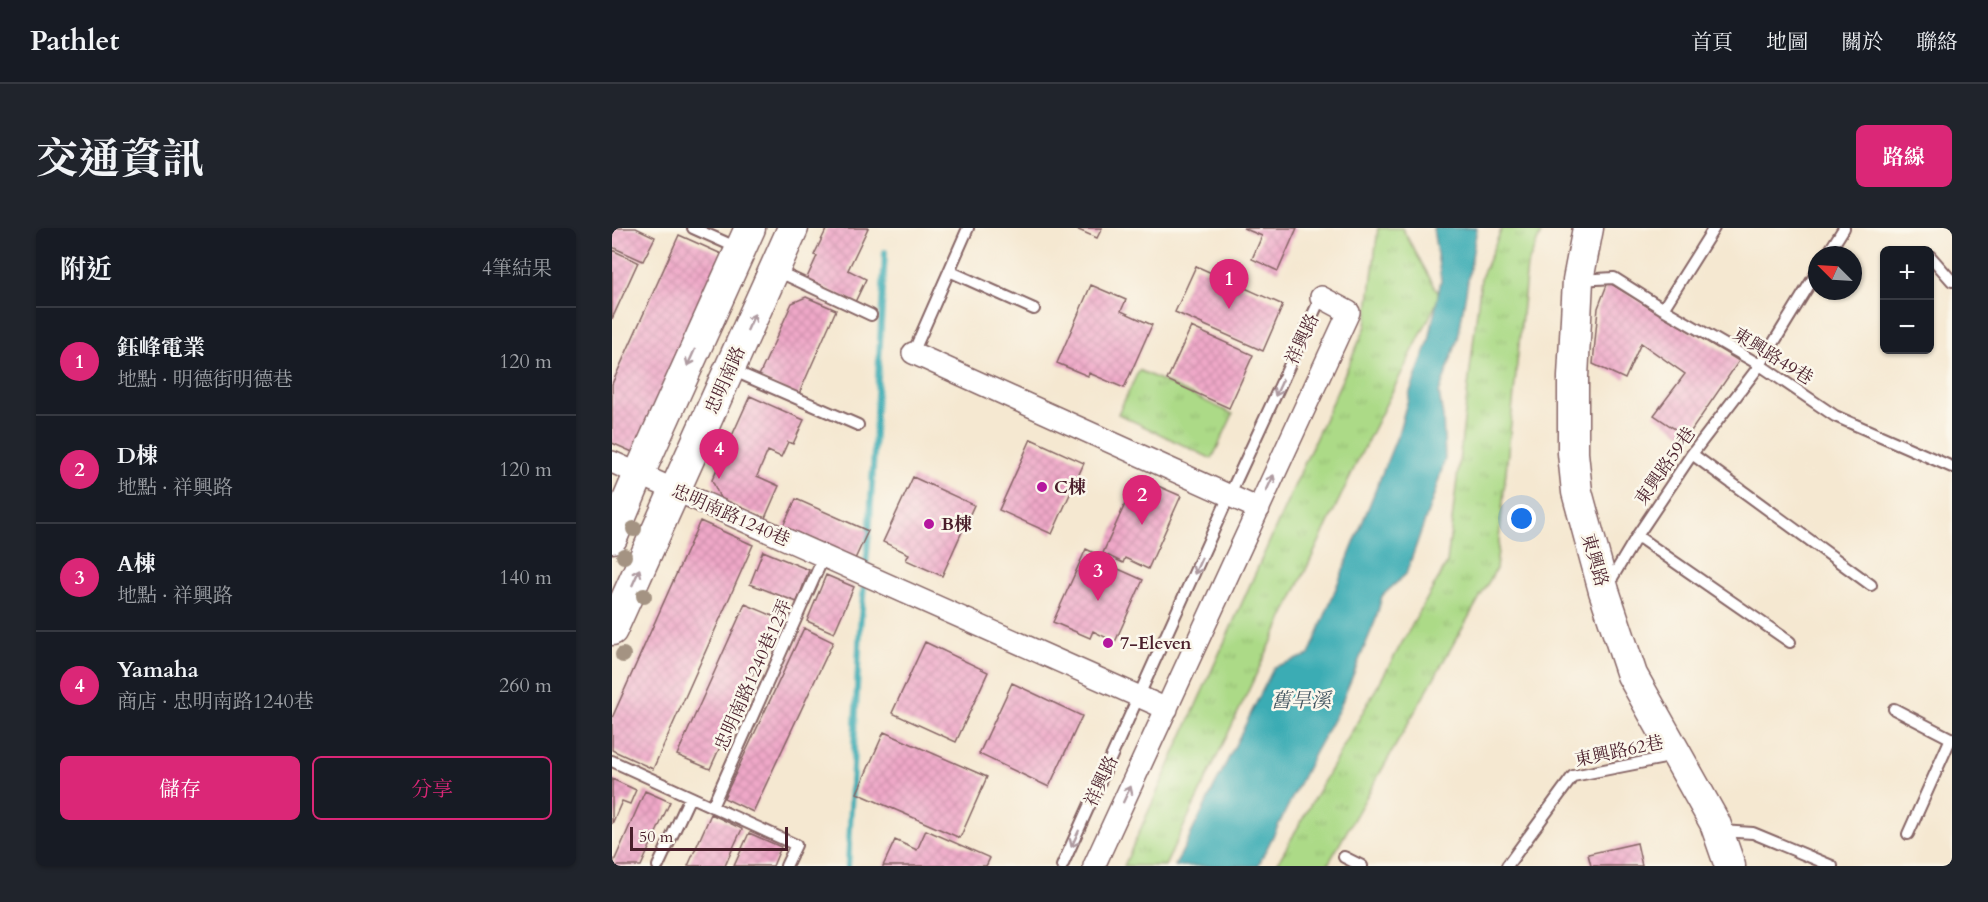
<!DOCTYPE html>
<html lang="zh-TW">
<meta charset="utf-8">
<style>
:root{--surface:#171b24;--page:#20242c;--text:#f1f3f6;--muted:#9ea1a6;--line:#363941;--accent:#db2777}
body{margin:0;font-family:Cardo,"Noto Serif TC",serif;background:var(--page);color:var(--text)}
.controls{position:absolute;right:18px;top:18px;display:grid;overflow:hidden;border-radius:9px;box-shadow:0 2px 4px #0004}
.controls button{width:54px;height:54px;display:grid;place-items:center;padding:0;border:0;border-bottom:2px solid var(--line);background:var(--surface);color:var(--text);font:30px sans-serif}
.compass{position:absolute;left:1196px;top:18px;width:54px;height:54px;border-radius:50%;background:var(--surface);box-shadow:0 2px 4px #0004;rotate:294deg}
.scale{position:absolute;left:18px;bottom:15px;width:158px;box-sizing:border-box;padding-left:6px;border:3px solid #4a1f2b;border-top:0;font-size:16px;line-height:21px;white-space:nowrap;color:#4a1f2b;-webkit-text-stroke:4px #fbf7ec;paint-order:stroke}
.you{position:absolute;left:910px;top:291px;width:21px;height:21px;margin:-15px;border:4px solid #fff;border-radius:50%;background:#1a73e8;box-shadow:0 0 0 9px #1a73e833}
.badge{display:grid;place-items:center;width:39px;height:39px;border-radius:50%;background:var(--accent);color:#fff;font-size:20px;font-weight:700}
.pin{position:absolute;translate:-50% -50px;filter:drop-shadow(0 2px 3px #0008)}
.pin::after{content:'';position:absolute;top:32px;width:21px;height:18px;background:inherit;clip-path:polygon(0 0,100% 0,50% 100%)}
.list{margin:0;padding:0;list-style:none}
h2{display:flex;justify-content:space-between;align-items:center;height:78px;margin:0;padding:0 24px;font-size:26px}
h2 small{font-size:20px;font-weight:400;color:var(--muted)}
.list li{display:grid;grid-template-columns:39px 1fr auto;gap:18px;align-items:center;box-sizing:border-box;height:108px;padding:0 24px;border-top:2px solid var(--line)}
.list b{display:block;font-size:22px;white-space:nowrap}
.list p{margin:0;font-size:20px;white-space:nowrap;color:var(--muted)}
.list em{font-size:20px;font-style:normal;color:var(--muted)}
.actions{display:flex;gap:12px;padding:18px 24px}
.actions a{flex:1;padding:14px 0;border:2px solid var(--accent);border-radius:9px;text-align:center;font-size:21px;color:var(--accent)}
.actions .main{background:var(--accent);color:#fff}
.map{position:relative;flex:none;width:1340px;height:638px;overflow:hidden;border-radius:9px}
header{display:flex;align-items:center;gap:36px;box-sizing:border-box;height:84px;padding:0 30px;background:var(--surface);border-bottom:2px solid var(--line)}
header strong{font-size:28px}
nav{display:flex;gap:33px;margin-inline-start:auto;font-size:21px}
.intro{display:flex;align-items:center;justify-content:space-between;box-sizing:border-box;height:144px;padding:0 36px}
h1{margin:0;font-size:42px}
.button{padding:15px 27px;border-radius:9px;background:var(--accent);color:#fff;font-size:21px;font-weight:700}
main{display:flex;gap:36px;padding:0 36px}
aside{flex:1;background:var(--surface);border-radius:9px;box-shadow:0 2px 4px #0004}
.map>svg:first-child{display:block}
.grass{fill:url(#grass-tufts);stroke:#7b7c59;stroke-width:1.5}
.water{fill:#3bacb4;stroke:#426670;stroke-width:1.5}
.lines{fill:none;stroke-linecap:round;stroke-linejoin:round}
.stream{stroke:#3bacb4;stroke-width:6}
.building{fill:url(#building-cross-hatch)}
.lane-casing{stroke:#866565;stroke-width:14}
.street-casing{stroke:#866565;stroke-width:24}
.secondary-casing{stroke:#866565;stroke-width:33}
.lane{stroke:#fff;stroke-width:10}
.street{stroke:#fff;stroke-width:21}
.secondary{stroke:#fff;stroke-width:30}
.tree{fill:#a49382}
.oneway{stroke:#ae9aa0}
.poi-dot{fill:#b5179e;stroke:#fbf7ec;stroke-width:2}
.labels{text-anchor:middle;stroke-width:5;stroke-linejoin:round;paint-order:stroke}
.street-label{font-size:18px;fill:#4a1f2b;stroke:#fbf7ec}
.poi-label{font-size:18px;font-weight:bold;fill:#4a1f2b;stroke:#fbf7ec;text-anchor:start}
.water-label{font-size:20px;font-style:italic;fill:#445762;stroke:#fbf7ec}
</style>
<header>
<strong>Pathlet</strong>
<nav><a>首頁</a><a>地圖</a><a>關於</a><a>聯絡</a></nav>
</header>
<div class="intro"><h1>交通資訊</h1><a class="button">路線</a></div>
<main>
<aside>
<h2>附近<small>4筆結果</small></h2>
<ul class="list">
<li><span class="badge">1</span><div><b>鈺峰電業</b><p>地點 · 明德街明德巷</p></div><em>120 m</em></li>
<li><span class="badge">2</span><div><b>D棟</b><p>地點 · 祥興路</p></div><em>120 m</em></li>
<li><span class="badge">3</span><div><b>A棟</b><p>地點 · 祥興路</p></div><em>140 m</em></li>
<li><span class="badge">4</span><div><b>Yamaha</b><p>商店 · 忠明南路1240巷</p></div><em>260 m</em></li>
</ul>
<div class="actions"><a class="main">儲存</a><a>分享</a></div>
</aside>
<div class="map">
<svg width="1340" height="638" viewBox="0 0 1340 638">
<defs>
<pattern id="grass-tufts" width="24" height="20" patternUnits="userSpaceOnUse" patternTransform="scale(1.5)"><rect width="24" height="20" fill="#acda87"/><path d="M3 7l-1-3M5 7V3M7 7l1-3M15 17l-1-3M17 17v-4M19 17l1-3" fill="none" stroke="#96bb75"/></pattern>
<pattern id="building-cross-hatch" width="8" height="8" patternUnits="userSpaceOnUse" patternTransform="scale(1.5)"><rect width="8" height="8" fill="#efa8c8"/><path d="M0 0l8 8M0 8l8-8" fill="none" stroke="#ce90ac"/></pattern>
</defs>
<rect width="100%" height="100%" fill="#fbf7ec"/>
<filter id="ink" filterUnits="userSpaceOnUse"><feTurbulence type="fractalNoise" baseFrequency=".0167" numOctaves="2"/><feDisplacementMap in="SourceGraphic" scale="12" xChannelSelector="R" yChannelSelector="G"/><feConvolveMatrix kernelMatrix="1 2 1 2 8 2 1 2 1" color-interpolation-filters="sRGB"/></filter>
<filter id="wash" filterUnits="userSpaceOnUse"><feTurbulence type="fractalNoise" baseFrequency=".008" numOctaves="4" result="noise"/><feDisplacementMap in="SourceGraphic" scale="24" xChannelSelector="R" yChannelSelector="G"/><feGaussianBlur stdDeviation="1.35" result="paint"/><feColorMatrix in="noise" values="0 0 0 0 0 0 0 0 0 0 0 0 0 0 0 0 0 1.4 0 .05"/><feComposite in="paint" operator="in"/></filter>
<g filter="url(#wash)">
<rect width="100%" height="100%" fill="#f5e8d1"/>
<path class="grass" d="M 766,0 L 790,0 L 828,68 L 747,230 L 553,638 L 512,638 L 754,98 Z
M 890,0 L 931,0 L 915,38 L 884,341 L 715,638 L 664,638 L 835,335 L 869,50 Z
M 527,142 L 621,186 L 600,231 L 506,186 Z"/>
<path class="water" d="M 821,0 L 865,0 L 846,111 L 827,165 L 831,189 L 833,231 L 823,264 L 794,346 L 770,368 L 764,391 L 727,481 L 702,526 L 646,638 L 563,638 L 662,439 L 697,427 L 786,206 L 798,164 L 817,113 L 829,52 Z"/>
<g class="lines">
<path class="stream" d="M 236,638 L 248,400 L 258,294 L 273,24"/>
</g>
<g id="blocks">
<path class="building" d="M 0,0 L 24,0 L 43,9 L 31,33 L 0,19 Z
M 215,0 L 256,0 L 236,42 L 254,51 L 243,74 L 194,52 L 205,28 L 202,27 Z
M 462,0 L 490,0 L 485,10 Z
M 631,0 L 685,0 L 666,43 L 640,31 L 650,8 Z
M 67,7 L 114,28 L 25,226 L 0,215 L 0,156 Z
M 0,22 L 26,34 L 0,91 Z
M 584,38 L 671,77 L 651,123 L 563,84 Z
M 996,54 L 1127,133 L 1075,209 L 1042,187 L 1073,146 L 1029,115 L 1013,151 L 981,136 L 986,80 Z
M 479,57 L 514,72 L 509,83 L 540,97 L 512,160 L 477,145 L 476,148 L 445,135 Z
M 194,69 L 224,82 L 186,168 L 146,150 L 180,75 Z
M 579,99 L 641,127 L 617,180 L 555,152 Z
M 138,168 L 192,192 L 181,216 L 176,214 L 169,229 L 156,223 L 145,248 L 167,258 L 153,290 L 108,270 L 100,252 Z
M 419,211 L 472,235 L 440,306 L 387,282 Z
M 301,249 L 362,277 L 330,348 L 294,332 L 297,326 L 271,314 Z
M 522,256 L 542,265 L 546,258 L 569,268 L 536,341 L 513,330 L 511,335 L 491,325 Z
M 184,271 L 256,303 L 243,331 L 171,298 Z
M 88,293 L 141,317 L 41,541 L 0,522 L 0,490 Z
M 474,321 L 497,332 L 495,336 L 531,352 L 503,414 L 481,403 L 478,410 L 441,394 Z
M 151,323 L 197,342 L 185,374 L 138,356 Z
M 214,347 L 242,359 L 222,405 L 195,393 Z
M 133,376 L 166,390 L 98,541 L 65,527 Z
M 192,400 L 221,414 L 141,584 L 112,570 Z
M 313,414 L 376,444 L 344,514 L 280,485 Z
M 400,455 L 470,488 L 437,559 L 367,526 Z
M 272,504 L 375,549 L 348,610 L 245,565 Z
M 0,551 L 24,562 L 18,576 L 10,573 L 0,596 Z
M 33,563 L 58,574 L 29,638 L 0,638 Z
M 99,586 L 130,601 L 120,622 L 113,638 L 76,638 Z
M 314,602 L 378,630 L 374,638 L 271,638 L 283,612 L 305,622 Z
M 137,605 L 169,619 L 161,638 L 122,638 Z
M 1025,615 L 1030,638 L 979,638 L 976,626 Z"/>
</g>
</g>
<g filter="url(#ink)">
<use href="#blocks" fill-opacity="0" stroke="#866565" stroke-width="1.5"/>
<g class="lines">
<defs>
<path id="lane" d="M 81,0 L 128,21
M 1215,27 L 1232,0
M 1318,28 L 1340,53
M 163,42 L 259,87
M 337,43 L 422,81
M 967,52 L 1002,50 L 1051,81 L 1148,137 L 1223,188 L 1340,239
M 1051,81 L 1102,0
M 301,125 L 356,0
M 120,142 L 246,197
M 1080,226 L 1259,357
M 1025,308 L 1178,414
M 997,355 L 1025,308 L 1080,226 L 1148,137 L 1205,44
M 1282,481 L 1340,511
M 0,533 L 184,617 L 174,638
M 100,579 L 212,328
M 1109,603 L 1141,605 L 1220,638
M 1296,606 L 1339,510
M 732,629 L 750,638
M 46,638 L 78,569
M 450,638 L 617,268 L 709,69
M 895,638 L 961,548 L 1063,528"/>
<path id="street" d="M 301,125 L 647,281
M 0,234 L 555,481
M 482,638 L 737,84 L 709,69"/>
<path id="secondary" d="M 976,0 L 966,52 L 961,149 L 961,225 L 965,264 L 992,363 L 1020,447 L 1103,595 L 1118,638
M 0,310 L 27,246 L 138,0
M 0,402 L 181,0"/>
</defs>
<use href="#lane" class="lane-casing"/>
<use href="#street" class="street-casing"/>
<use href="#secondary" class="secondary-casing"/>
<use href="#lane" class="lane"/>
<use href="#street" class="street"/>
<use href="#secondary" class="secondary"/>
</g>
<g class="tree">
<circle cx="22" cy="301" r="8"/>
<circle cx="12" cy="328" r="8"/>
<circle cx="32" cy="368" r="8"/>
<circle cx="11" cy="427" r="8"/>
</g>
<defs><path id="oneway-shaft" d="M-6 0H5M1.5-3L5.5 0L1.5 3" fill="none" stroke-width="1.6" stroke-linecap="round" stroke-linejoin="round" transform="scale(1.5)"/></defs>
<g class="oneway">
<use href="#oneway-shaft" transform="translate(139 94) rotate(-66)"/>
<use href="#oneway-shaft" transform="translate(79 130) rotate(114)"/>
<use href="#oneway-shaft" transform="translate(667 160) rotate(115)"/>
<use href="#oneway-shaft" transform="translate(658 255) rotate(-65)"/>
<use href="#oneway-shaft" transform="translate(586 338) rotate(114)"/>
<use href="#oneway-shaft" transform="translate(24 349) rotate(-66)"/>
<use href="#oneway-shaft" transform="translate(515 566) rotate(-65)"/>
<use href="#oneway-shaft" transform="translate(463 611) rotate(115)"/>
</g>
</g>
<g class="poi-dot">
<circle cx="430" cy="259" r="6"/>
<circle cx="317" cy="296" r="6"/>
<circle cx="496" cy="415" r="6"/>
</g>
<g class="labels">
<g class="street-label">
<text transform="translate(690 111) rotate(-65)" y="6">祥興路</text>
<text transform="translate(1161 128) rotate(32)" y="6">東興路49巷</text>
<text transform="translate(113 152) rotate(-66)" y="6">忠明南路</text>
<text transform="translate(1053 238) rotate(-55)" y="6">東興路59巷</text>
<text transform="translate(119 287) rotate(24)" y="6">忠明南路1240巷</text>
<text transform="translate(983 332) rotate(74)" y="6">東興路</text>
<text transform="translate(141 447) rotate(-66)" y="6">忠明南路1240巷12弄</text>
<text transform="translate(1007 523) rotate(-12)" y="6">東興路62巷</text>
<text transform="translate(489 553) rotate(-65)" y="6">祥興路</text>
</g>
<g class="poi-label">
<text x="442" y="265">C棟</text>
<text x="329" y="302">B棟</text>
<text x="508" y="421">7-Eleven</text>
</g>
<g class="water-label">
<text x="689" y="479">舊旱溪</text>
</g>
</g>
</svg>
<div class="controls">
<button>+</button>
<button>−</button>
</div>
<svg class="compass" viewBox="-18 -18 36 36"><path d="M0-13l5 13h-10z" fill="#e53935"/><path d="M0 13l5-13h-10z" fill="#9ea1a6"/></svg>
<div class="scale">50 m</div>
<div class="you"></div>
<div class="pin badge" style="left:617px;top:81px">1</div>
<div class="pin badge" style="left:530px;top:297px">2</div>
<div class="pin badge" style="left:486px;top:373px">3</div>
<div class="pin badge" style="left:107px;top:251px">4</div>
</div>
</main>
